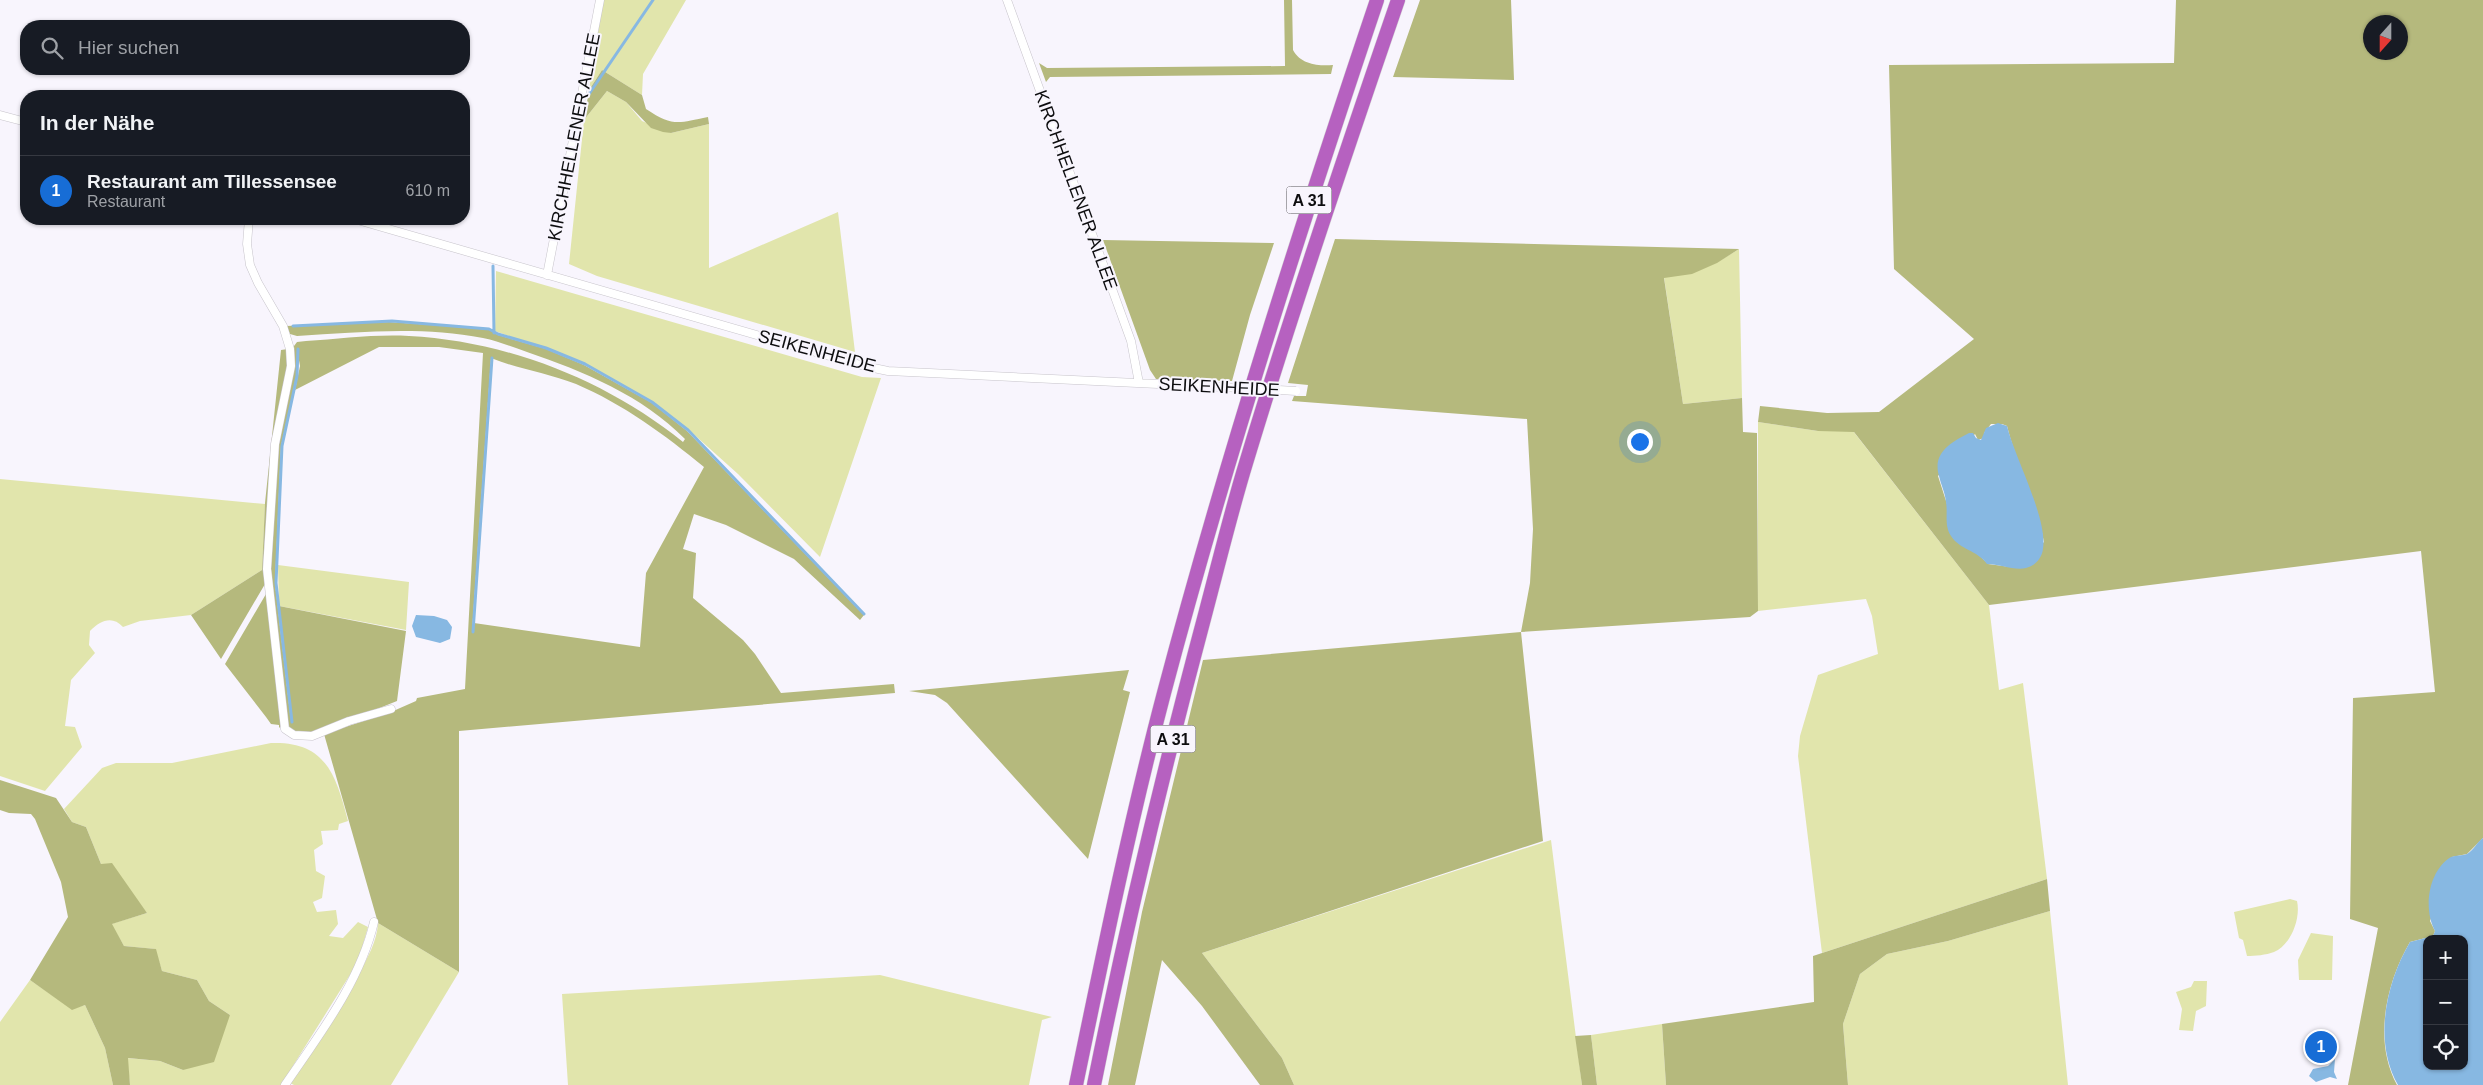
<!DOCTYPE html>
<html lang="de">
<meta charset="utf-8">
<style>
:root{--surface:#171b24;--page:#20242c;--text:#f1f3f6;--muted:#9ea1a6;--line:#363941;--accent:#176dd6}
body{margin:0;font-family:Helvetica,sans-serif;background:var(--page);color:var(--text)}
.controls{position:absolute;right:15px;bottom:15px;display:grid;overflow:hidden;border-radius:10px;box-shadow:0 1px 4px #0004}
.controls button{width:45px;height:45px;display:grid;place-items:center;padding:0;border:0;border-bottom:1px solid var(--line);background:var(--surface);color:var(--text);font:25px sans-serif}
.compass{position:absolute;left:2363px;top:15px;width:45px;height:45px;border-radius:50%;background:var(--surface);box-shadow:0 1px 4px #0004;rotate:201deg}
.you{position:absolute;left:1639px;top:441px;width:18px;height:18px;margin:-12px;border:4px solid #fff;border-radius:50%;background:#1a73e8;box-shadow:0 0 0 8px #1a73e833}
.badge{display:grid;place-items:center;width:32px;height:32px;border-radius:50%;background:var(--accent);color:#fff;font-size:16px;font-weight:700}
.pin{position:absolute;translate:-50% -50%;border:2px solid #fff;box-shadow:0 1px 5px #0006}
.list{margin:0;padding:0;list-style:none}
h2{display:flex;justify-content:space-between;align-items:center;height:65px;margin:0;padding:0 20px;font-size:21px}
h2 small{font-size:16px;font-weight:400;color:var(--muted)}
.list li{display:grid;grid-template-columns:32px 1fr auto;gap:15px;align-items:center;box-sizing:border-box;height:70px;padding:0 20px;border-top:1px solid var(--line)}
.list b{display:block;font-size:19px;white-space:nowrap}
.list p{margin:0;font-size:16px;white-space:nowrap;color:var(--muted)}
.list em{font-size:16px;font-style:normal;color:var(--muted)}
.icon{flex:none;width:28px;height:28px;fill:none;stroke:currentColor;stroke-width:2;stroke-linecap:round;stroke-linejoin:round}
.map{position:relative;flex:none;width:2483px;height:1085px;overflow:hidden}
.search{position:absolute;background:var(--surface);box-shadow:0 1px 4px #0004;left:20px;top:20px;width:450px;height:55px;display:flex;align-items:center;gap:12px;box-sizing:border-box;padding:0 18px;border-radius:20px;color:var(--muted);font-size:19px}
.panel{position:absolute;background:var(--surface);box-shadow:0 1px 4px #0004;left:20px;top:90px;width:450px;height:135px;border-radius:20px}
.map>svg:first-child{display:block}
.green{fill:#e1e5ac}
.forest{fill:#b5b97d;fill-rule:evenodd}
.water{fill:#87b8e2;fill-rule:evenodd}
.lines{fill:none;stroke-linecap:round;stroke-linejoin:round}
.stream{stroke:#87b8e2;stroke-width:3}
.minor-casing{stroke:#c7c4cb;stroke-width:9}
.motorway-casing{stroke:#d3d3d4;stroke-width:15}
.minor{stroke:#fff;stroke-width:8}
.motorway{stroke:#b661c0;stroke-width:14}
.minor-bridge-casing{stroke:#c7c4cb;stroke-width:9;stroke-linecap:butt}
.minor-bridge{stroke:#fff;stroke-width:8}
.labels{text-anchor:middle;stroke-width:4;stroke-linejoin:round;paint-order:stroke}
.shield{fill:#f8f5fd;stroke:#545356;stroke-width:1}
.shield-label{font-size:16px;font-weight:bold;fill:#0d0d0f}
.street-label{font-size:18px;fill:#0d0d0f;stroke:#f8f5fd}
</style>
<div class="map">
<svg width="2483" height="1085" viewBox="0 0 2483 1085">
<rect width="100%" height="100%" fill="#f8f5fd"/>
<path class="green" d="M 603,0 L 686,0 L 643,74 L 642,95 L 602,70 L 589,90 Z
M 607,91 L 626,102 L 642,121 L 671,133 L 709,124 L 709,268 L 838,212 L 855,352 L 597,276 L 569,264 L 584,120 Z
M 1739,249 L 1742,398 L 1683,404 L 1664,277 C 1698,273 1710,267 1739,249 Z
M 496,271 L 862,377 L 881,378 L 820,557 L 738,474 L 689,430 L 653,402 L 586,364 L 495,331 Z
M 1758,422 L 1818,431 L 1853,431 L 1989,605 L 1999,690 L 2023,683 L 2047,879 L 1822,953 L 1798,756 L 1800,736 L 1818,675 L 1878,654 L 1872,616 L 1866,599 L 1758,611 Z
M 0,479 L 265,504 L 262,570 L 191,615 L 140,621 L 123,627 C 112,615 100,621 90,631 L 89,645 L 95,653 L 71,680 L 65,726 L 75,727 L 82,747 L 45,791 L 0,776 Z
M 278,565 L 409,582 L 406,630 L 279,606 Z
M 271,743 C 326,741 336,775 348,821 L 339,824 L 338,830 L 321,831 L 323,844 L 314,850 L 316,871 L 325,876 L 322,898 L 313,902 L 317,912 L 336,910 L 338,924 L 329,936 L 343,938 L 358,922 L 368,927 L 358,962 L 281,1085 L 130,1085 L 127,1058 L 160,1061 L 183,1070 L 230,1015 L 209,1001 L 197,980 L 162,971 L 155,949 L 124,946 L 111,924 L 147,913 L 101,864 L 86,827 L 72,822 L 64,809 L 102,768 L 116,763 L 172,763 Z
M 1551,840 L 1582,1085 L 1294,1085 L 1282,1058 L 1202,953 Z
M 2290,899 L 2297,901 C 2301,918 2291,945 2274,952 C 2266,955 2255,956 2247,956 L 2243,940 L 2239,938 L 2234,912 Z
M 2050,911 L 2068,1085 L 1848,1085 L 1843,1024 L 1860,974 L 1887,954 L 1948,941 Z
M 378,923 L 459,972 L 391,1085 L 294,1085 L 290,1083 C 316,1048 339,1012 359,974 C 367,958 377,942 378,923 Z
M 2311,933 L 2333,936 L 2332,980 L 2299,980 L 2298,960 Z
M 880,975 L 1052,1017 L 1042,1020 L 1029,1085 L 568,1085 L 562,994 Z
M 30,980 L 72,1009 L 85,1005 L 105,1048 L 113,1085 L 0,1085 L 0,1022 Z
M 2194,981 L 2207,981 L 2206,1006 L 2196,1011 L 2193,1031 L 2179,1030 L 2182,1009 L 2176,992 L 2191,987 Z
M 1662,1024 L 1666,1085 L 1597,1085 L 1591,1035 Z"/>
<path class="forest" d="M 1284,0 L 1292,0 L 1293,50 C 1301,65 1319,66 1333,65 L 1331,74 L 1050,77 L 1046,82 L 1039,63 L 1047,68 L 1285,66 Z
M 1420,0 L 1511,0 L 1514,80 L 1393,77 Z
M 2176,0 L 2483,0 L 2483,838 L 2467,854 L 2452,857 L 2430,921 L 2435,931 L 2433,936 L 2410,942 C 2386,983 2373,1041 2397,1085 L 2348,1085 L 2378,928 L 2350,919 L 2353,698 L 2435,692 L 2421,551 L 1989,605 L 1854,432 L 1818,431 L 1758,422 L 1760,406 L 1827,413 L 1879,412 L 1974,339 L 1894,269 L 1889,65 L 2174,63 ZM 2370,22 L 2400,22 L 2400,52 L 2370,52 ZM 1991,424 L 2002,424 L 2007,426 C 2017,466 2036,502 2044,542 L 2018,568 L 1988,564 L 1947,524 L 1947,504 L 1938,476 L 1975,434 L 1978,440 L 1984,438 L 1984,433 Z
M 602,70 L 642,95 L 646,109 C 673,127 678,123 708,117 L 709,124 L 671,133 L 663,132 L 651,128 L 626,102 L 607,91 L 584,120 L 589,90 Z
M 1335,239 L 1739,249 L 1717,263 L 1692,274 L 1664,278 L 1683,404 L 1742,398 L 1743,432 L 1757,433 L 1758,611 L 1750,617 L 1521,632 L 1543,841 L 1202,953 L 1282,1058 L 1294,1085 L 1260,1085 L 1202,1006 L 1162,960 L 1135,1085 L 1108,1085 L 1142,912 L 1203,660 L 1521,632 L 1530,583 L 1533,529 L 1527,419 L 1292,401 L 1294,396 L 1306,396 L 1308,385 L 1288,383 Z
M 1103,240 L 1274,243 L 1250,315 L 1232,381 L 1156,379 L 1150,370 Z
M 389,322 L 489,329 L 498,335 L 546,349 L 584,365 L 652,403 L 687,431 L 864,615 L 860,620 L 794,559 L 726,525 L 694,514 L 683,549 L 696,553 L 693,598 L 743,640 L 755,654 L 781,693 L 894,684 L 895,693 L 459,731 L 459,972 L 378,923 L 324,734 L 391,712 L 416,701 L 417,698 L 465,689 L 483,353 L 439,347 L 379,347 L 295,390 L 300,366 L 297,349 L 297,374 L 281,446 L 275,583 L 291,722 L 279,606 L 406,631 L 397,701 L 320,732 L 299,734 L 288,727 L 270,589 L 274,471 L 294,346 L 297,342 L 306,341 C 340,339 375,334 409,336 C 507,341 606,380 683,442 L 685,439 C 643,396 583,371 527,352 C 512,347 498,341 483,338 C 422,326 359,332 297,336 L 290,334 L 286,326 ZM 491,358 C 518,369 548,373 576,384 C 623,404 665,435 704,467 L 646,573 L 640,647 L 474,623 L 472,632 Z
M 288,349 L 286,379 L 277,415 L 271,453 L 265,584 L 221,659 L 191,615 L 262,570 L 265,503 L 281,350 Z
M 266,594 L 281,726 L 279,728 L 279,725 L 271,724 L 266,717 L 225,664 Z
M 1129,670 L 1123,690 L 1130,692 L 1088,859 L 947,703 L 935,695 L 909,691 Z
M 0,780 L 56,798 L 72,822 L 86,827 L 101,864 L 112,863 L 147,913 L 112,924 L 124,946 L 156,949 L 162,971 L 197,980 L 209,1001 L 230,1015 L 214,1062 L 183,1070 L 160,1061 L 128,1058 L 130,1085 L 113,1085 L 105,1048 L 85,1005 L 72,1010 L 30,980 L 68,917 L 61,882 L 35,819 L 31,814 L 9,813 L 0,810 Z
M 2047,879 L 2050,911 L 1948,941 L 1887,954 L 1860,974 L 1843,1024 L 1848,1085 L 1666,1085 L 1662,1024 L 1814,1002 L 1813,956 Z
M 1591,1035 L 1597,1085 L 1582,1085 L 1575,1036 Z"/>
<path class="water" d="M 1998,423 L 2007,426 C 2015,458 2048,519 2043,549 C 2042,558 2035,566 2026,568 C 2015,571 1999,564 1987,564 C 1977,550 1960,550 1951,536 C 1944,526 1948,513 1946,502 C 1945,492 1941,485 1939,476 C 1932,452 1952,442 1969,433 L 1973,433 L 1976,438 L 1981,440 L 1986,428 Z
M 416,615 L 434,616 L 447,620 L 452,627 L 450,639 L 440,643 L 416,637 L 412,626 Z
M 2483,838 L 2483,1085 L 2398,1085 C 2373,1041 2386,983 2410,942 L 2433,936 L 2435,931 C 2423,909 2428,871 2451,857 C 2456,855 2462,856 2467,854 C 2473,851 2477,842 2483,838 ZM 2427,939 L 2464,939 L 2464,1066 L 2427,1066 Z
M 2335,1059 L 2334,1072 L 2337,1079 L 2330,1077 L 2316,1082 L 2309,1076 L 2313,1069 L 2328,1066 Z"/>
<g class="lines">
<path class="stream" d="M 589,94 L 653,0
M 493,266 L 494,333
M 293,326 L 392,321 L 489,329 L 498,334 L 546,348 L 585,364 L 652,402 L 688,430 L 864,614
M 473,632 L 492,358
M 292,722 L 276,583 L 282,446 L 297,376 L 298,349"/>
<defs>
<path id="minor" d="M 1007,0 L 1131,341 L 1139,383
M 0,115 L 26,122
M 249,219 L 247,244 L 250,265 L 258,283 L 283,326 L 290,349 L 291,366 L 275,444 L 267,569 L 285,729 L 294,735 L 312,736 L 349,721 L 391,709
M 354,219 L 864,366 L 888,371 L 1221,387
M 547,275 L 600,0
M 285,1085 C 319,1035 360,982 374,922"/>
<path id="motorway" d="M 1076,1085 C 1103,954 1130,822 1164,693 C 1226,459 1300,229 1377,0
M 1094,1085 C 1126,926 1164,768 1206,611 C 1219,562 1231,512 1246,463 C 1293,307 1345,154 1398,0"/>
</defs>
<use href="#minor" class="minor-casing"/>
<use href="#motorway" class="motorway-casing"/>
<use href="#minor" class="minor"/>
<use href="#motorway" class="motorway"/>
<defs>
<path id="minor-bridge" d="M 1221,387 L 1296,391"/>
</defs>
<use href="#minor-bridge" class="minor-bridge-casing"/>
<use href="#minor-bridge" class="minor-bridge"/>
</g>
<g class="labels">
<g class="shield">
<rect x="1286.5" y="186.5" width="45" height="27" rx="4"/>
<rect x="1150.5" y="725.5" width="45" height="27" rx="4"/>
</g>
<g class="shield-label">
<text x="1309" y="206">A 31</text>
<text x="1173" y="745">A 31</text>
</g>
<g class="street-label">
<text transform="translate(574 137) rotate(-79)" y="6">KIRCHHELLENER ALLEE</text>
<text transform="translate(1076 190) rotate(70)" y="6">KIRCHHELLENER ALLEE</text>
<text transform="translate(817 351) rotate(15)" y="6">SEIKENHEIDE</text>
<text transform="translate(1219 387) rotate(3)" y="6">SEIKENHEIDE</text>
</g>
</g>
</svg>
<div class="controls">
<button>+</button>
<button>−</button>
<button><svg class="icon" aria-label="locate" viewBox="0 0 24 24"><circle cx="12" cy="12" r="6"/><path d="M12 2v4M12 18v4M2 12h4M18 12h4"/></svg></button>
</div>
<svg class="compass" viewBox="-18 -18 36 36"><path d="M0-13l5 13h-10z" fill="#e53935"/><path d="M0 13l5-13h-10z" fill="#9ea1a6"/></svg>
<div class="you"></div>
<div class="pin badge" style="left:2321px;top:1047px">1</div>
<div class="search"><svg class="icon" aria-label="search" viewBox="0 0 24 24"><circle cx="10" cy="10" r="6"/><path d="M15 15l6 6"/></svg>Hier suchen</div>
<section class="panel">
<h2>In der Nähe<small></small></h2>
<ul class="list">
<li><span class="badge">1</span><div><b>Restaurant am Tillessensee</b><p>Restaurant</p></div><em>610 m</em></li>
</ul>
</section>
</div>
